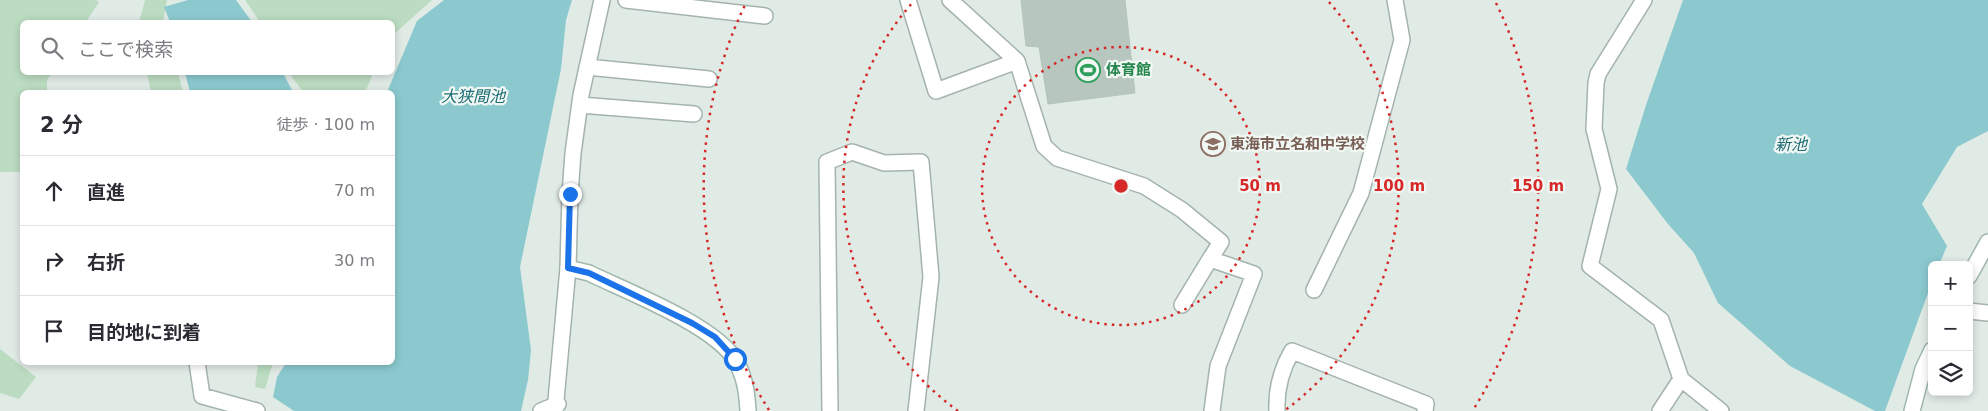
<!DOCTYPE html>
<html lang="ja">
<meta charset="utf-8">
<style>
:root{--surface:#fff;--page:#f7f7f7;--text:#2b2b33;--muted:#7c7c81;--line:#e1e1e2}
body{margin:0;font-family:"DejaVu Sans","Noto Sans JP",sans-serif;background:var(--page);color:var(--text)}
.controls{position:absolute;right:15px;bottom:15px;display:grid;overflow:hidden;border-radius:8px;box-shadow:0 2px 8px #0003}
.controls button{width:45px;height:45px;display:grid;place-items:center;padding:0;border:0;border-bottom:1px solid var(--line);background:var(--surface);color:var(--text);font:25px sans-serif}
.stop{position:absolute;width:15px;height:15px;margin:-11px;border:4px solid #1a73e8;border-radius:50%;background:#fff}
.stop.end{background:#1a73e8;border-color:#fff;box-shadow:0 1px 5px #0008}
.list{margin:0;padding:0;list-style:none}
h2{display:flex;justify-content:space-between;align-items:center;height:65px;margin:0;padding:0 20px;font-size:21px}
h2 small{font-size:16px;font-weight:400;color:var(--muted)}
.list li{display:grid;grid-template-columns:32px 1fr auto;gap:15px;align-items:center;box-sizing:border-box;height:70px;padding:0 20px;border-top:1px solid var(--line)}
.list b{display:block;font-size:19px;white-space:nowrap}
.list em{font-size:16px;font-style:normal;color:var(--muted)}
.icon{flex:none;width:28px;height:28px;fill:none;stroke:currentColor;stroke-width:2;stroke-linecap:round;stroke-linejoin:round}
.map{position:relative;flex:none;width:1988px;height:411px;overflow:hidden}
.search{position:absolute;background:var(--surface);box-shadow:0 2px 8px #0003;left:20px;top:20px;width:375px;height:55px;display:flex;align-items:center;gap:12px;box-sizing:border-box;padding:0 18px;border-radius:8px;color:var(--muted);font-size:19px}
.panel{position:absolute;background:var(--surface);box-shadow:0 2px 8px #0003;left:20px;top:90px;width:375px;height:275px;border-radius:8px}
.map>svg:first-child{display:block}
.green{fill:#bbdcc1}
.water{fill:#8bc9cf}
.building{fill:#b7c6bf;stroke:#b4c5bc}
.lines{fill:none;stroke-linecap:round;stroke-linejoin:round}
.street-casing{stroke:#a4b3ad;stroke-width:18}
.secondary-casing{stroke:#a0b7ad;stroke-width:18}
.street{stroke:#fff;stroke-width:15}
.secondary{stroke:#fff;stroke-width:15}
.route{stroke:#1a73e8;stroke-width:6}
.ring{fill:none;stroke:#d62828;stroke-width:2.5;stroke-dasharray:2.5 5}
.labels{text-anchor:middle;stroke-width:4.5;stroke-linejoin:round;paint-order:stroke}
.leisure-label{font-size:15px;font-weight:bold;fill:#27864d;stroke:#f1f8f4;text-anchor:start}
.education-label{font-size:15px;font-weight:bold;fill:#785e54;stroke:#f1f8f4;text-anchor:start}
.water-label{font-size:16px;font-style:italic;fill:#1e6d75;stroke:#f1f8f4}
.centre{fill:#d62828;stroke:#f1f8f4;stroke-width:2.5}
.ring-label{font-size:15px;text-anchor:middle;font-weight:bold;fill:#d62828;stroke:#f1f8f4;stroke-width:4.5;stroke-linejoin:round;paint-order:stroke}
</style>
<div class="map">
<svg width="1988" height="411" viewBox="0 0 1988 411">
<rect width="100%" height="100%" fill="#e1ebe6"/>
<path class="green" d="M 0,0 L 96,0 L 99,2 L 86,22 L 22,22 L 22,72 L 52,73 L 47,80 L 47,92 L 22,92 L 22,172 L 0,172 Z
M 145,0 L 167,0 L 163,22 L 139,22 Z
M 245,0 L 432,0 L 393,35 L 392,22 L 260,22 Z
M 147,73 L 178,73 L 183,92 L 151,92 Z
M 289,73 L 373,73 L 367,88 L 362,92 L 303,92 Z
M 0,349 L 36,377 L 19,399 L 0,393 Z
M 258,363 L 273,363 L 265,389 L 255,387 Z"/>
<path class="water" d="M 188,0 L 236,0 L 252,22 L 170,22 L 164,7 Z
M 444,0 L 572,0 L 566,20 L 561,69 L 520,267 L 531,350 L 528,380 L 521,411 L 294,411 L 273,397 L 277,377 L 286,363 L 392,362 L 392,92 L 387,92 L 417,21 Z
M 1683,0 L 1988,0 L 1988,131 L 1957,147 L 1922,204 L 1947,246 L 1939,265 L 1932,265 L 1932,282 L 1885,411 L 1875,411 L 1790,366 L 1718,303 L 1694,253 L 1668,224 L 1626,169 L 1647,102 Z
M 185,73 L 283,73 L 293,92 L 190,92 Z"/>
<path class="building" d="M 1021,0 L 1125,0 L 1135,93 L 1048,104 L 1039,47 L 1026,46 Z"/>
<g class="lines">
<defs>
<path id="street" d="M 626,0 L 765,16
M 908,0 L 936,91 L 1017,61
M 950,0 L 1017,61 L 1044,146 L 1057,158 L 1144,186 L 1182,210 L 1221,242 L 1210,259 L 1254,274 L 1218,366 L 1212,411
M 1644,0 L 1598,74 L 1596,83 L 1594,129 L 1609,189 L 1590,266 L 1661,320 L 1681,379
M 587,67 L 709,79
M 580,105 L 694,114
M 1314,290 L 1361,193 L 1402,40 L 1395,0
M 1182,305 L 1210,259
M 1969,311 L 1988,313
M 197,362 L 202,396 L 257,411
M 541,411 L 558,404
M 555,411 L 568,268 L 570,194 L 573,153 L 581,95 L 602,0
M 830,411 L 827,162 L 852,152 L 884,163 L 921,162 L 931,277 L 916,411
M 1277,411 C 1276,389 1281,370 1292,351 L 1426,404 L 1425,411
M 1660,411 L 1681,379 L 1721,411"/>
<path id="secondary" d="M 568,268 L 589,273 C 626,291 716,326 735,360 C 745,376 747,393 748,411
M 1969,276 L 1988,242
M 1912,411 L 1923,369 L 1932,350"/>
</defs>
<use href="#street" class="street-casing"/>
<use href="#secondary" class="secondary-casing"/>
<use href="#street" class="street"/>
<use href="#secondary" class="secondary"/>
</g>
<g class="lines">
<path class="route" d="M 570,194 L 568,268 L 589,273 L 692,323 L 715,337 L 735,359"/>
</g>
<g class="ring">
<circle cx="1121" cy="186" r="139"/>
<path d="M958 411A278 278 0 0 1 913 2M1329 2A278 278 0 0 1 1284 411"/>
<path d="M769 410A417 417 0 0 1 746 3M1496 3A417 417 0 0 1 1473 410"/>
</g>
<defs>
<symbol id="stadium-ring" viewBox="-11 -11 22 22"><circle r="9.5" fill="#f1f8f4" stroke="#2e9e5b" stroke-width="1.5"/><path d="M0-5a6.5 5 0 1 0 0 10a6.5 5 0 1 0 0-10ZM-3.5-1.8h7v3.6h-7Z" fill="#2e9e5b"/></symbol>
<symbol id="school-ring" viewBox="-11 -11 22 22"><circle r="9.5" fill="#f1f8f4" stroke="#8d6e63" stroke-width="1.5"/><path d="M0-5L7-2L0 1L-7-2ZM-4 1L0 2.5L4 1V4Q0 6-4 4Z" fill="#8d6e63"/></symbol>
</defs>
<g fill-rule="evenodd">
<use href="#stadium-ring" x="1074" y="56" width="28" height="28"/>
<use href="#school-ring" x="1199" y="130" width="28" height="28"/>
</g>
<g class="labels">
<g class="leisure-label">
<text x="1106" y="75">体育館</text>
</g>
<g class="education-label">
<text x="1230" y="149">東海市立名和中学校</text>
</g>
<g class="water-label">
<text x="473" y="102">大狭間池</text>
<text x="1791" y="150">新池</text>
</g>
</g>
<circle cx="1121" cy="186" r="8" class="centre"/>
<g class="ring-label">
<text x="1260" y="191">50 m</text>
<text x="1399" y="191">100 m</text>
<text x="1538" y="191">150 m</text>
</g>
</svg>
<div class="controls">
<button>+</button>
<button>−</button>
<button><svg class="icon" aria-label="layers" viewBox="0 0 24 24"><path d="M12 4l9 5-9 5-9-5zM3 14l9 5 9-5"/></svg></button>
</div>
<div class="stop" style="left:735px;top:359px"></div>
<div class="stop end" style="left:570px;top:194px"></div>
<div class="search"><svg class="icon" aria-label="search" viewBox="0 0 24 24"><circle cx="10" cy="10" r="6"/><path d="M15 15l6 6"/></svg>ここで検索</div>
<section class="panel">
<h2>2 分<small>徒歩 · 100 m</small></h2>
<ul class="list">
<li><svg class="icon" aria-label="ahead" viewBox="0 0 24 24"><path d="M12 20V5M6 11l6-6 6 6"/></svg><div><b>直進</b></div><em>70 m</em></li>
<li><svg class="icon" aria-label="right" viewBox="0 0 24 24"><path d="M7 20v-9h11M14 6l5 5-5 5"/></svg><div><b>右折</b></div><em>30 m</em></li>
<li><svg class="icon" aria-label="arrive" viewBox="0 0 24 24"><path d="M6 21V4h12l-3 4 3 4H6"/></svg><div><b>目的地に到着</b></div></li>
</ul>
</section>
</div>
